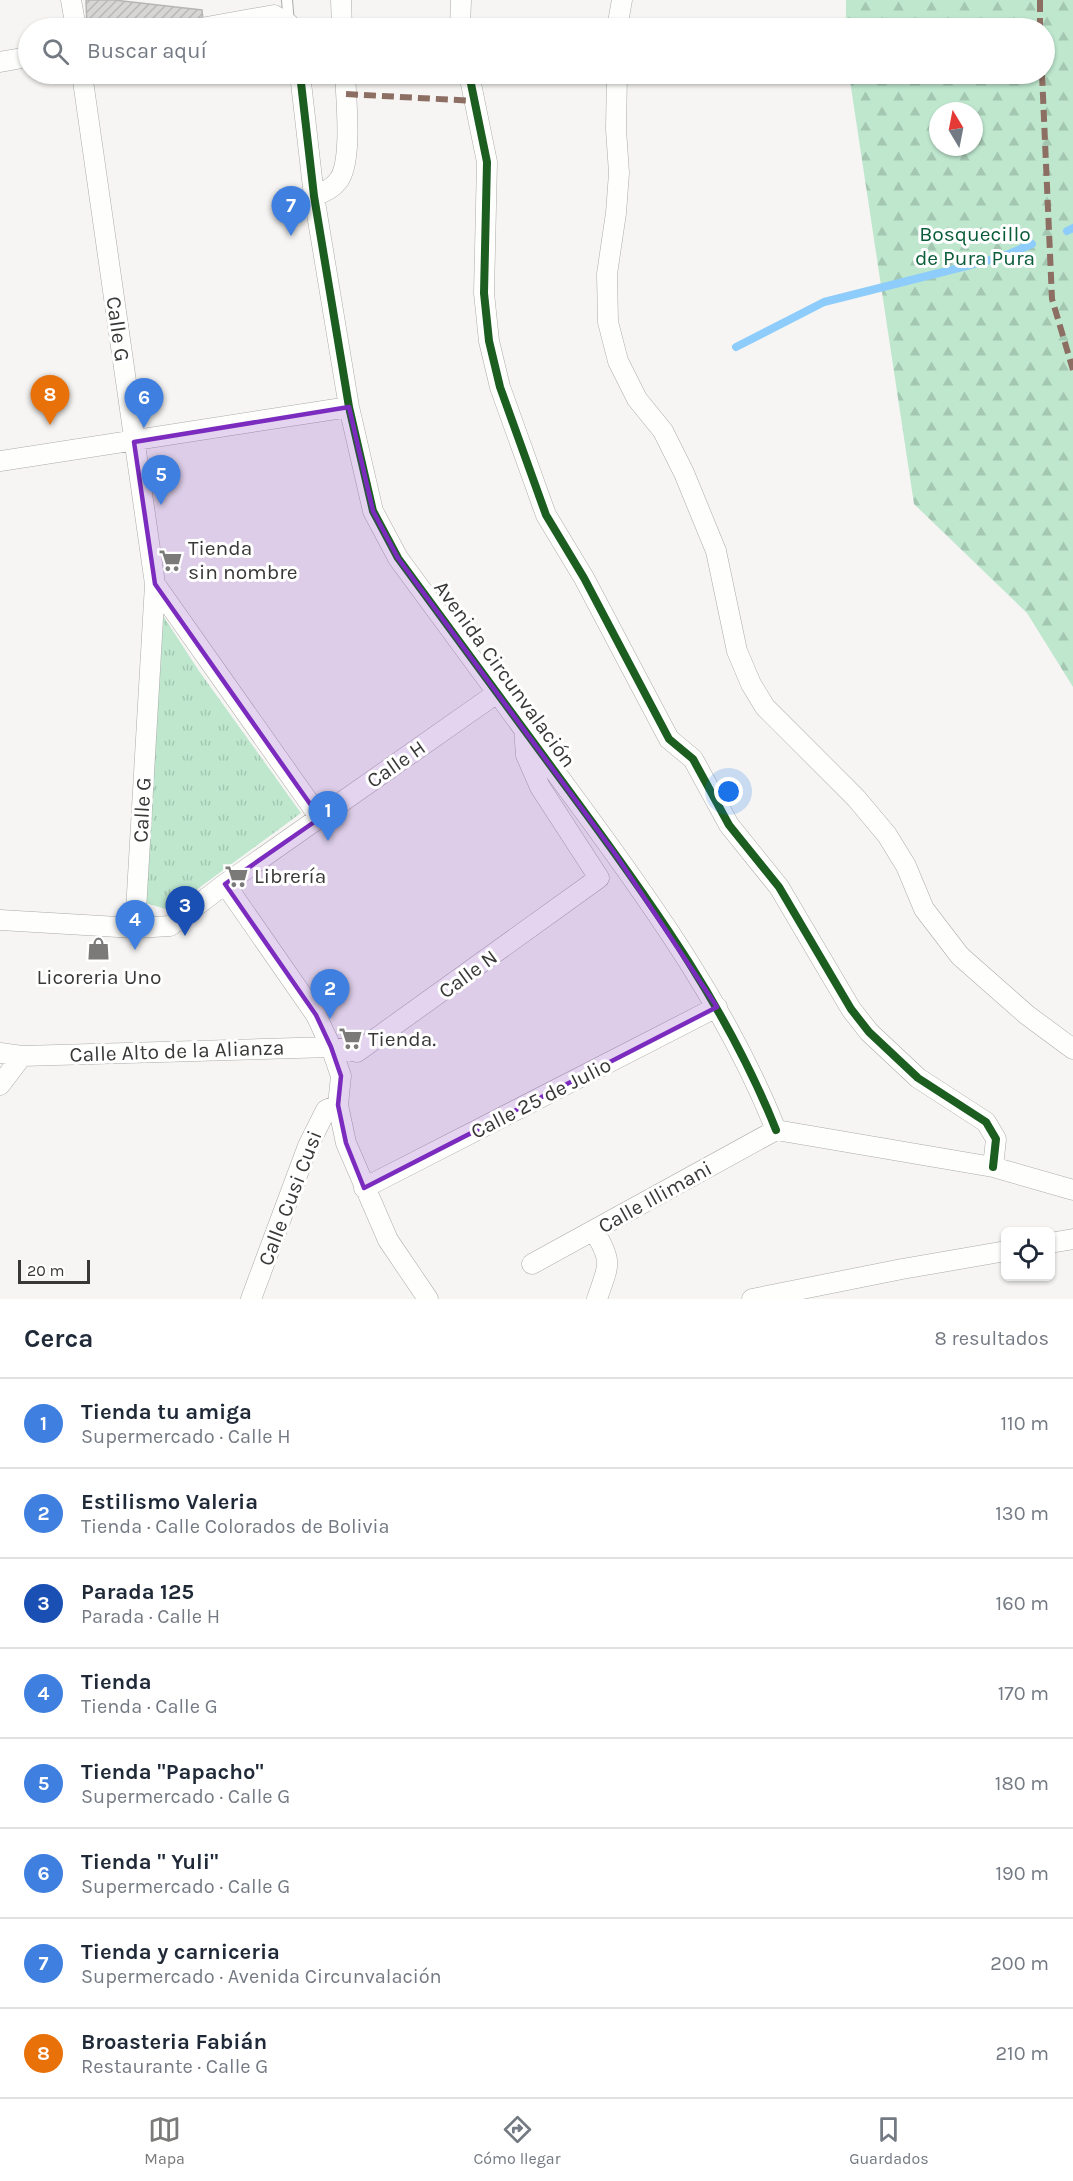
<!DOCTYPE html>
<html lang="es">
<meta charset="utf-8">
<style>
:root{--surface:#fff;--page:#f6f6f7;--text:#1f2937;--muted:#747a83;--line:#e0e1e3;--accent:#7b7a79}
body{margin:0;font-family:Karla,sans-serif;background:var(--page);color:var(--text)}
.controls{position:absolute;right:18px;bottom:18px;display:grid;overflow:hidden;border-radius:9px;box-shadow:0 2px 4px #0004}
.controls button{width:54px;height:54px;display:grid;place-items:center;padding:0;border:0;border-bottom:2px solid var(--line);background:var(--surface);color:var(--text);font:30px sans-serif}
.compass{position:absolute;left:929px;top:102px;width:54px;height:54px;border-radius:50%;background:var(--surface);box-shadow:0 2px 4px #0004;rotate:350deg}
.scale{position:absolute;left:18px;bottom:15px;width:72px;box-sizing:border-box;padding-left:6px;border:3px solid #393837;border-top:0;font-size:16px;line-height:21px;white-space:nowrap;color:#393837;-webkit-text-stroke:4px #fff;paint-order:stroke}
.you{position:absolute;left:729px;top:792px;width:21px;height:21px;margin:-15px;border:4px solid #fff;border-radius:50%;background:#1a73e8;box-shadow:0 0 0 9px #1a73e833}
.badge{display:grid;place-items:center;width:39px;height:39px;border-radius:50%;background:var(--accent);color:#fff;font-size:20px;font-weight:700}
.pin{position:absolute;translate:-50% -50px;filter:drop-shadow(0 2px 3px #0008)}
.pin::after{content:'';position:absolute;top:32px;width:21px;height:18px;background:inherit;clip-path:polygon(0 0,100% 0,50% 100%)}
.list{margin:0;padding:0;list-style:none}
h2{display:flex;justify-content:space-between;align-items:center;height:78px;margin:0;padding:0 24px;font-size:26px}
h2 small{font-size:20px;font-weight:400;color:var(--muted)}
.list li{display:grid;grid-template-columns:39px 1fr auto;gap:18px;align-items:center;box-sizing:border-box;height:90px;padding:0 24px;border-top:2px solid var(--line)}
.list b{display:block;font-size:22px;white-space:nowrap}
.list p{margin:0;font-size:20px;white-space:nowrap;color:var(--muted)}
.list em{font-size:20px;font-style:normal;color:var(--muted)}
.icon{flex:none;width:33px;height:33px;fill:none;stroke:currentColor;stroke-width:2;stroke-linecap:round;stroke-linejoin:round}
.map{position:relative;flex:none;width:1073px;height:1299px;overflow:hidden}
.search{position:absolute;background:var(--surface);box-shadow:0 2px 4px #0004;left:18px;right:18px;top:18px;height:66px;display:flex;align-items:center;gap:15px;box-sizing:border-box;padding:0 21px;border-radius:33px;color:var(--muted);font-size:22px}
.sheet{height:798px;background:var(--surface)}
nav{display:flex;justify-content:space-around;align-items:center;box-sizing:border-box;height:84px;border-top:2px solid var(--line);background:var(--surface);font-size:16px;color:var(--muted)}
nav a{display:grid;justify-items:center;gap:3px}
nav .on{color:var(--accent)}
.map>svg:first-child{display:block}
.forest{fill:url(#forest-firs);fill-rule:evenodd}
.park{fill:url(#park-tufts)}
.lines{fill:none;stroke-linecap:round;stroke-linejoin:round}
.stream{stroke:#8ecdfb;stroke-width:8}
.building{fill:url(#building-hatch);stroke:#b7b6b6;stroke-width:1.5}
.service-casing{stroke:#acabaa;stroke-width:12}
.minor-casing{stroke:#acabaa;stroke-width:21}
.service{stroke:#fefefd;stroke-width:10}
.minor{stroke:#fefefd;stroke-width:20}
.quiet{stroke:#8d6e63;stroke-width:6;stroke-dasharray:12 6;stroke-linecap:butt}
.cycleway-casing{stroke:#fff;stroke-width:11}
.cycleway{stroke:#1b5e20;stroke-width:8}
.marked{fill:#7b2cbf;fill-opacity:0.2;stroke:#7b2cbf;stroke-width:4.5;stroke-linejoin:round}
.labels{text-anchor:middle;stroke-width:6;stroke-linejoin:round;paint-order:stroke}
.park-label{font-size:21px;fill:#0a5d39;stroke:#fff}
.street-label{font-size:21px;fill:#393837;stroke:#fff}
.poi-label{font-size:21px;fill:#393837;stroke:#fff;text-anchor:start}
</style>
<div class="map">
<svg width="1073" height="1299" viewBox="0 0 1073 1299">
<defs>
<pattern id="forest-firs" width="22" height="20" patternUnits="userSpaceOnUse" patternTransform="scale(1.5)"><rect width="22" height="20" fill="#bee7ce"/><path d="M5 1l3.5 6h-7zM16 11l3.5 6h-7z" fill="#a4c7b2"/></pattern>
<pattern id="park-tufts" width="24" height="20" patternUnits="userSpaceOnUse" patternTransform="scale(1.5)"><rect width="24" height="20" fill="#bee7ce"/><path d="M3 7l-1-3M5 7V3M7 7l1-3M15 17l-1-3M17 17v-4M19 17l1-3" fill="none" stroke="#a4c7b2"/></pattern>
<pattern id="building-hatch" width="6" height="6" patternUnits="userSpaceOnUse" patternTransform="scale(1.5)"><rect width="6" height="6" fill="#d7d6d5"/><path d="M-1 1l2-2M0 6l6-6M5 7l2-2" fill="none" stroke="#b9b8b7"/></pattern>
</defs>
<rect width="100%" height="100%" fill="#f6f5f3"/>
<path class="forest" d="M 846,0 L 1073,0 L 1073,687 L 1027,613 L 914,504 L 849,74 L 1044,74 L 1044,28 L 846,28 ZM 938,111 L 974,111 L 974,147 L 938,147 Z"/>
<path class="park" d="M 160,611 L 199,671 L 301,813 L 169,910 L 146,903 Z"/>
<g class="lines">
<path class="stream" d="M 1067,231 L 1073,228
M 736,347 L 824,302 L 1002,257 L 1032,244"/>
</g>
<path class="building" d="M 86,0 L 114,0 L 202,10 L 203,21 L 139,28 L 87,28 Z"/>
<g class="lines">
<defs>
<path id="service" d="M 287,0 L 289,24"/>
<path id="minor" d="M 71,0 L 76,28
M 341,0 L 342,28
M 201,28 L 274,15 L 289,24 L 292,28
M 460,28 L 461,0
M 617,28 L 622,0
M 0,62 L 28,57
M 82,74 L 155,584 L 320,818
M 300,74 L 314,196 L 349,407 L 373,511 L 398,558 C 459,641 520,724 581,807 C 656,909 729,1012 776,1130
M 469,74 L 487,162 L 484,293 L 489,341 L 500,387 L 546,515 L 584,578 L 669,739 L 693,759 L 729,825 L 779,887 L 851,1009 L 869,1032 L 918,1078 L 986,1122 L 996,1139 L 993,1167
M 617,74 L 616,129 L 619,173 L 616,213 L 607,274 L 608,322 L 618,361 L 637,399 L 663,431 L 684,473 L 716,551 L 737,651 L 751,684 L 765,707 L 856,798 L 887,835 L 906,866 L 924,909 L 960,956 L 1027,1015 L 1073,1049
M 314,196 C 323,193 332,189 338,181 C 353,163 346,98 345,74
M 0,461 L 349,407
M 225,884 L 316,1015 L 331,1047 L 341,1076 L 338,1105 L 346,1143 L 388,1240 L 428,1299
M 0,920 L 135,928 L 170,926 L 225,884 L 497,693
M 135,928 L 155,584
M 0,1053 L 22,1056 L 331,1047 L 357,1052 L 599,878 L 540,787 L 526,755 L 524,728
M 0,1085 L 22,1056
M 776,1130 L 993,1167 L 1073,1190
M 364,1188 L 717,1007
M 594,1231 C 614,1263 608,1266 597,1299
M 1050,1243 L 1073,1239
M 532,1264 L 776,1130
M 251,1299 L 308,1146 L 326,1110 L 338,1105
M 752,1299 L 902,1269 L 1006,1251"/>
</defs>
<use href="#service" class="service-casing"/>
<use href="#minor" class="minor-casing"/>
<use href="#service" class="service"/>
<use href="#minor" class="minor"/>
<path class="quiet" d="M 1040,0 L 1040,28
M 1042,74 L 1052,299 L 1073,370
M 346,94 L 475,101"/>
<defs>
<path id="cycleway" d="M 300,74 L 314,196 L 349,407 L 373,511 L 398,558 C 459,641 520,724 581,807 C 656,909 729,1012 776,1130
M 469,74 L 487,162 L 484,293 L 489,341 L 500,387 L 546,515 L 584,578 L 669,739 L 693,759 L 729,825 L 779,887 L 851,1009 L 869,1032 L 918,1078 L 986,1122 L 996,1139 L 993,1167"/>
</defs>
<use href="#cycleway" class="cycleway-casing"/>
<use href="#cycleway" class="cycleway"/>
</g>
<path class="marked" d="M 349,407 L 373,511 L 398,558 L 616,855 L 717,1007 L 364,1188 L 346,1143 L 338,1105 L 341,1076 L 331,1047 L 316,1015 L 225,884 L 320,818 L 155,584 L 134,442 Z"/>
<defs>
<symbol id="supermarket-bare" viewBox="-9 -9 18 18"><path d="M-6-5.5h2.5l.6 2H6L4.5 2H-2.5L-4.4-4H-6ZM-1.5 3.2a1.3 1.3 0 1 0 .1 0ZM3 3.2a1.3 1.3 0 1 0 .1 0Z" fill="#7b7a79" stroke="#fff" stroke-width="2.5" paint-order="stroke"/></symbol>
<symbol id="shop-bare" viewBox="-9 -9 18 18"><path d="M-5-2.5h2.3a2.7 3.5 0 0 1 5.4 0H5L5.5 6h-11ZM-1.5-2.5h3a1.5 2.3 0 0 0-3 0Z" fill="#7b7a79" stroke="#fff" stroke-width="2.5" paint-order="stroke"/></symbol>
</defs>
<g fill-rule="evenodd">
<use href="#supermarket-bare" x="154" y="544" width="33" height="33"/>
<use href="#supermarket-bare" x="220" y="860" width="33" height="33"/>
<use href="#shop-bare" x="82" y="932" width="33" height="33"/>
<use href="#supermarket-bare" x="334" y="1022" width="33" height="33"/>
</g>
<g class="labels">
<g class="park-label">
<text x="975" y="241">Bosquecillo<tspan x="975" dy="24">de Pura Pura</tspan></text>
</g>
<g class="street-label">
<text transform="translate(118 329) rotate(82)" y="7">Calle G</text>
<text transform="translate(505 674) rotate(54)" y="7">Avenida Circunvalación</text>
<text transform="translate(396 764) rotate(-35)" y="7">Calle H</text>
<text transform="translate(142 810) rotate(-87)" y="7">Calle G</text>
<text transform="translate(468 974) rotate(-36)" y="7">Calle N</text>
<text transform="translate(177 1051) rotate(-2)" y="7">Calle Alto de la Alianza</text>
<text transform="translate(541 1098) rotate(-27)" y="7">Calle 25 de Julio</text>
<text transform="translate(655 1197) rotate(-29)" y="7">Calle Illimani</text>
<text transform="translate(290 1198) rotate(-69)" y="7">Calle Cusi Cusi</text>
</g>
<g class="poi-label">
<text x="188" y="555">Tienda<tspan x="188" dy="24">sin nombre</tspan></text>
<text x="254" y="883">Librería</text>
<text x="99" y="984" text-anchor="middle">Licoreria Uno</text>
<text x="368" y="1046">Tienda.</text>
</g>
</g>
</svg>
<div class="controls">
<button><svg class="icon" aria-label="locate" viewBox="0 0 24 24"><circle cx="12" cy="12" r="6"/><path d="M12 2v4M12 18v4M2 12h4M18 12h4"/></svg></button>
</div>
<svg class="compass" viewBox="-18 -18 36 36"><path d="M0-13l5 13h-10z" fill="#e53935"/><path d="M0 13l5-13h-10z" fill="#747a83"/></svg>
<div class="scale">20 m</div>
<div class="you"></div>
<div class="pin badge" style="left:328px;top:841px;background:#3f7fe0">1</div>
<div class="pin badge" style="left:330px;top:1019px;background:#3f7fe0">2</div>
<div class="pin badge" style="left:185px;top:936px;background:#1a4fb4">3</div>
<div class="pin badge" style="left:135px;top:950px;background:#3f7fe0">4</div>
<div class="pin badge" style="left:161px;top:505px;background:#3f7fe0">5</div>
<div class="pin badge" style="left:144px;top:428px;background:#3f7fe0">6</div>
<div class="pin badge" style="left:291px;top:236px;background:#3f7fe0">7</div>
<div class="pin badge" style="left:50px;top:425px;background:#e8710a">8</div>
<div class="search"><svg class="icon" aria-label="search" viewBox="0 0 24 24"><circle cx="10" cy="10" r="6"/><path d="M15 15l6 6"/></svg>Buscar aquí</div>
</div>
<section class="sheet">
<h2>Cerca<small>8 resultados</small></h2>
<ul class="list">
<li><span class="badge" style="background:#3f7fe0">1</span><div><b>Tienda tu amiga</b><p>Supermercado · Calle H</p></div><em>110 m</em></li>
<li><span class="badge" style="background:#3f7fe0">2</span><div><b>Estilismo Valeria</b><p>Tienda · Calle Colorados de Bolivia</p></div><em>130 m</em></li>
<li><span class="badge" style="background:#1a4fb4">3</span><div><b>Parada 125</b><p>Parada · Calle H</p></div><em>160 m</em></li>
<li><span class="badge" style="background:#3f7fe0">4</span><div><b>Tienda</b><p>Tienda · Calle G</p></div><em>170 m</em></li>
<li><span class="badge" style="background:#3f7fe0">5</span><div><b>Tienda &quot;Papacho&quot;</b><p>Supermercado · Calle G</p></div><em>180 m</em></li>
<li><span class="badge" style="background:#3f7fe0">6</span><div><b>Tienda &quot; Yuli&quot;</b><p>Supermercado · Calle G</p></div><em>190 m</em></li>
<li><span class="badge" style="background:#3f7fe0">7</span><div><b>Tienda y carniceria</b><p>Supermercado · Avenida Circunvalación</p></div><em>200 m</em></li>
<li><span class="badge" style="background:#e8710a">8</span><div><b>Broasteria Fabián</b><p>Restaurante · Calle G</p></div><em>210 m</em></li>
</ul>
</section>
<nav>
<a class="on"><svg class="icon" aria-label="map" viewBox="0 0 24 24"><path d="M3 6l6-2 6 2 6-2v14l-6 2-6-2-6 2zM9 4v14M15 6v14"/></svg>Mapa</a>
<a><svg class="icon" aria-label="directions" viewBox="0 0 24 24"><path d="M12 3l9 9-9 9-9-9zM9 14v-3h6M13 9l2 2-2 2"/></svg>Cómo llegar</a>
<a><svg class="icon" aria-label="saved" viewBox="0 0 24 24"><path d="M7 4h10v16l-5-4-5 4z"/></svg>Guardados</a>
</nav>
